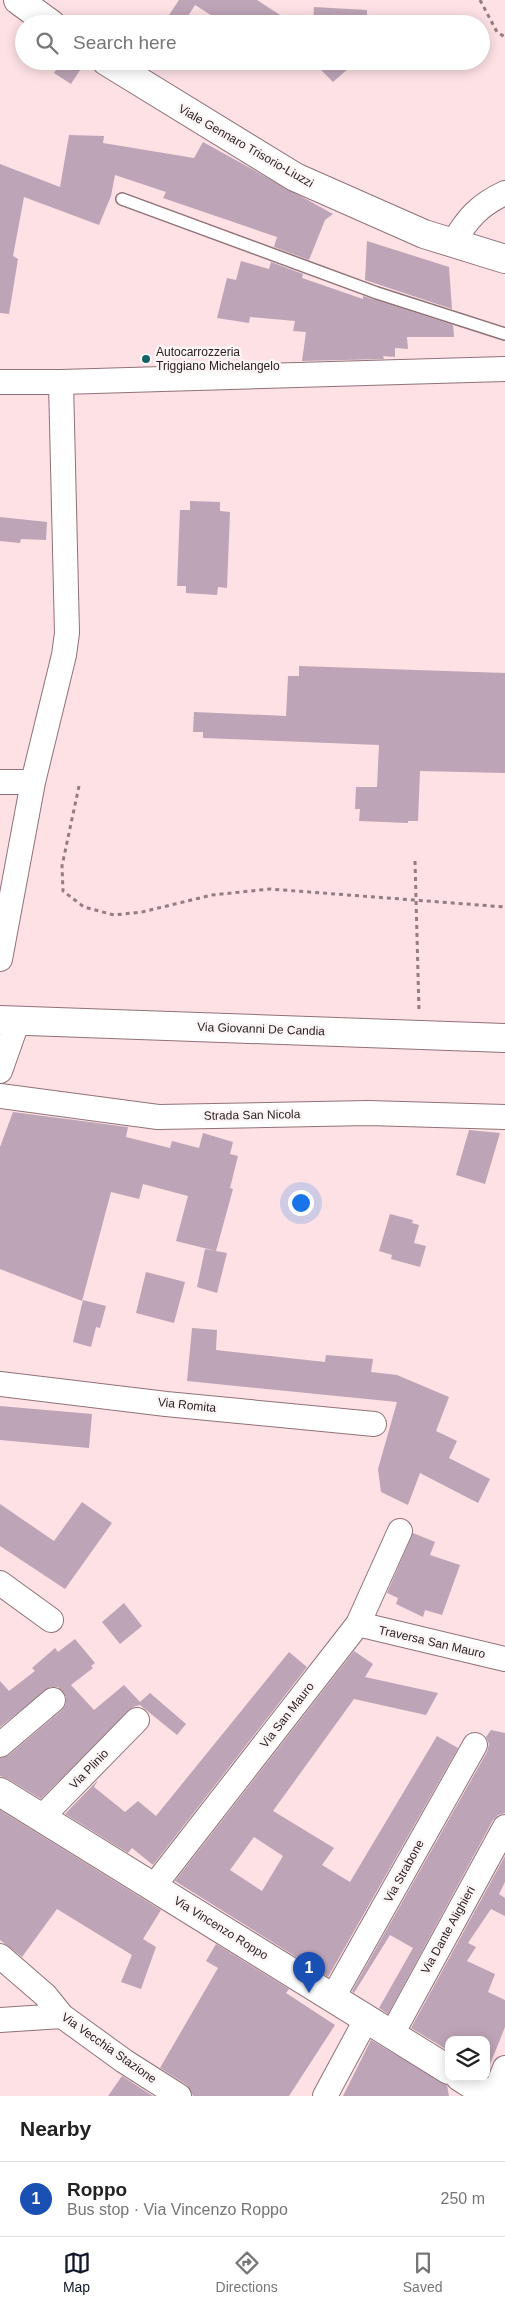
<!DOCTYPE html>
<meta charset="utf-8">
<style>
:root{--surface:#fff;--page:#f2f2f2;--text:#222;--muted:#767676;--line:#e0e0e0;--accent:#111827}
body{margin:0;font-family:Arial,sans-serif;background:var(--page);color:var(--text)}
.controls{position:absolute;right:15px;bottom:15px;display:grid;overflow:hidden;border-radius:10px;box-shadow:0 2px 12px #0003}
.controls button{width:45px;height:45px;display:grid;place-items:center;padding:0;border:0;border-bottom:1px solid var(--line);background:var(--surface);color:var(--text);font:25px sans-serif}
.you{position:absolute;left:300px;top:1202px;width:18px;height:18px;margin:-12px;border:4px solid #fff;border-radius:50%;background:#1a73e8;box-shadow:0 0 0 8px #1a73e833}
.badge{display:grid;place-items:center;width:32px;height:32px;border-radius:50%;background:var(--accent);color:#fff;font-size:16px;font-weight:700}
.pin{position:absolute;translate:-50% -41px;filter:drop-shadow(0 1px 2px #0008)}
.pin::after{content:'';position:absolute;top:26px;width:18px;height:15px;background:inherit;clip-path:polygon(0 0,100% 0,50% 100%)}
.list{margin:0;padding:0;list-style:none}
h2{display:flex;justify-content:space-between;align-items:center;height:65px;margin:0;padding:0 20px;font-size:21px}
h2 small{font-size:16px;font-weight:400;color:var(--muted)}
.list li{display:grid;grid-template-columns:32px 1fr auto;gap:15px;align-items:center;box-sizing:border-box;height:75px;padding:0 20px;border-top:1px solid var(--line)}
.list b{display:block;font-size:19px;white-space:nowrap}
.list p{margin:0;font-size:16px;white-space:nowrap;color:var(--muted)}
.list em{font-size:16px;font-style:normal;color:var(--muted)}
.icon{flex:none;width:28px;height:28px;fill:none;stroke:currentColor;stroke-width:2;stroke-linecap:round;stroke-linejoin:round}
.map{position:relative;flex:none;width:505px;height:2096px;overflow:hidden}
.search{position:absolute;background:var(--surface);box-shadow:0 2px 12px #0003;left:15px;right:15px;top:15px;height:55px;display:flex;align-items:center;gap:12px;box-sizing:border-box;padding:0 18px;border-radius:28px;color:var(--muted);font-size:19px}
.sheet{height:140px;background:var(--surface)}
nav{display:flex;justify-content:space-around;align-items:center;box-sizing:border-box;height:70px;border-top:1px solid var(--line);background:var(--surface);font-size:14px;color:var(--muted)}
nav a{display:grid;justify-items:center;gap:2px}
nav .on{color:var(--accent)}
.map>svg:first-child{display:block}
.building{fill:#bda4b6;fill-rule:evenodd}
.lines{fill:none;stroke-linecap:round;stroke-linejoin:round}
.service-casing{stroke:#907276;stroke-width:14}
.minor-casing{stroke:#907276;stroke-width:26}
.tertiary-casing{stroke:#907276;stroke-width:30}
.secondary-casing{stroke:#907276;stroke-width:30}
.path{stroke:#927e81;stroke-width:3;stroke-dasharray:4 4;stroke-linecap:butt}
.service{stroke:#fff;stroke-width:11}
.minor{stroke:#fff;stroke-width:24}
.tertiary{stroke:#fff;stroke-width:28}
.secondary{stroke:#fff;stroke-width:28}
.poi-dot{fill:#146369;stroke:#fcf5f5;stroke-width:2}
.labels{text-anchor:middle;stroke-width:5;stroke-linejoin:round;paint-order:stroke}
.street-label{font-size:12px;fill:#2d2123;stroke:#fcf5f5}
.poi-label{font-size:12px;fill:#2d2123;stroke:#fcf5f5;text-anchor:start}
</style>
<div class="map">
<svg width="505" height="2096" viewBox="0 0 505 2096">
<rect width="100%" height="100%" fill="#fde1e5"/>
<path class="building" d="M 179,0 L 257,0 L 294,24 L 225,24 L 195,5 L 183,24 L 163,24 Z
M 314,7 L 367,10 L 367,24 L 313,24 Z
M 62,61 L 86,61 L 71,84 L 54,73 Z
M 312,61 L 357,61 L 333,82 Z
M 69,135 L 104,136 L 103,143 L 194,158 L 203,142 L 333,214 L 325,220 L 309,260 L 274,247 L 277,237 L 163,198 L 166,192 L 115,175 L 111,196 L 99,225 L 24,197 L 13,256 L 18,259 L 9,314 L 0,313 L 0,164 L 60,187 Z
M 367,241 L 449,267 L 452,309 L 365,280 Z
M 241,261 L 269,269 L 271,262 L 303,274 L 302,278 L 363,299 L 363,296 L 453,325 L 454,337 L 407,337 L 408,349 L 395,348 L 395,357 L 383,356 L 384,359 L 302,361 L 306,332 L 293,331 L 295,321 L 250,317 L 249,323 L 217,318 L 227,278 L 236,280 Z
M 190,501 L 220,502 L 220,511 L 230,512 L 227,588 L 218,587 L 217,595 L 186,593 L 186,586 L 177,586 L 180,510 L 190,510 Z
M 0,517 L 47,522 L 46,540 L 21,539 L 20,543 L 0,541 Z
M 299,666 L 505,673 L 505,773 L 420,771 L 418,821 L 408,821 L 408,823 L 359,821 L 360,809 L 355,809 L 356,787 L 377,787 L 379,745 L 203,738 L 203,732 L 193,732 L 194,712 L 286,716 L 288,676 L 299,676 Z
M 13,1112 L 128,1127 L 126,1137 L 170,1148 L 172,1141 L 199,1148 L 203,1133 L 233,1142 L 230,1154 L 238,1156 L 230,1188 L 233,1189 L 216,1251 L 176,1241 L 188,1196 L 143,1184 L 139,1199 L 111,1192 L 82,1301 L 0,1269 L 0,1147 Z
M 469,1130 L 500,1133 L 485,1184 L 456,1175 Z
M 390,1214 L 413,1220 L 412,1223 L 419,1225 L 414,1243 L 426,1246 L 420,1267 L 391,1259 L 392,1255 L 379,1251 Z
M 205,1249 L 227,1253 L 217,1293 L 197,1287 Z
M 146,1272 L 185,1282 L 174,1323 L 136,1313 Z
M 83,1300 L 106,1306 L 100,1328 L 96,1327 L 91,1347 L 73,1342 Z
M 192,1328 L 217,1330 L 216,1350 L 325,1362 L 326,1355 L 373,1359 L 371,1372 L 397,1375 L 449,1397 L 436,1431 L 457,1441 L 449,1458 L 490,1479 L 478,1503 L 420,1473 L 408,1505 L 381,1492 L 378,1469 L 397,1402 L 187,1381 Z
M 0,1406 L 92,1414 L 89,1448 L 0,1440 Z
M 82,1502 L 112,1523 L 65,1589 L 0,1546 L 0,1504 L 54,1541 Z
M 413,1533 L 435,1542 L 430,1555 L 460,1565 L 442,1615 L 425,1610 L 423,1617 L 396,1604 L 398,1598 L 387,1593 Z
M 124,1603 L 142,1626 L 120,1644 L 102,1622 Z
M 75,1639 L 95,1663 L 91,1666 L 93,1668 L 71,1685 L 94,1710 L 124,1685 L 140,1702 L 150,1693 L 186,1724 L 177,1735 L 140,1705 L 133,1707 L 41,1799 L 8,1779 L 0,1776 L 0,1758 L 9,1755 L 62,1710 L 66,1704 L 66,1697 L 58,1687 L 50,1687 L 0,1727 L 0,1681 L 9,1691 L 35,1671 L 32,1668 L 55,1648 L 58,1652 Z
M 354,1651 L 373,1664 L 365,1677 L 438,1693 L 426,1715 L 354,1699 L 273,1811 L 334,1848 L 322,1865 L 350,1882 L 437,1736 L 458,1748 L 328,1977 L 175,1881 ZM 254,1837 L 283,1856 L 262,1891 L 230,1870 Z
M 289,1652 L 307,1667 L 153,1865 L 132,1848 L 128,1853 L 65,1814 L 98,1780 L 94,1787 L 125,1812 L 138,1801 L 156,1816 Z
M 491,1730 L 505,1733 L 505,1813 L 498,1815 L 493,1820 L 388,2014 L 379,2008 L 413,1948 L 390,1935 L 354,1993 L 352,1991 L 487,1752 L 489,1744 L 486,1737 Z
M 0,1810 L 161,1910 L 143,1939 L 156,1947 L 141,1989 L 121,1982 L 132,1955 L 57,1909 L 22,1957 L 0,1940 Z
M 505,1856 L 505,1882 L 499,1894 L 505,1898 L 505,1916 L 491,1909 L 468,1943 L 476,1947 L 467,1961 L 495,1974 L 488,1992 L 505,2000 L 505,2027 L 487,2072 L 486,2040 L 449,2040 L 449,2051 L 411,2028 Z
M 216,1944 L 289,1989 L 286,1993 L 335,2025 L 289,2096 L 193,2096 L 187,2085 L 160,2068 L 218,1968 L 206,1961 Z
M 371,2040 L 447,2085 L 449,2096 L 343,2096 Z
M 122,2076 L 153,2096 L 108,2096 Z"/>
<g class="lines">
<defs>
<path id="service" d="M 122,199 L 377,293 L 505,334"/>
<path id="minor" d="M 453,243 C 467,219 479,205 505,193
M 0,382 L 61,382 L 505,369
M 0,782 L 33,782
M 0,959 L 33,782 L 64,655 L 67,633 L 61,382
M 0,1071 L 18,1020
M 0,1096 L 158,1117 L 368,1113 L 505,1117
M 0,1384 L 166,1404 L 374,1424
M 0,1583 L 51,1620
M 358,1624 L 505,1659
M 0,1745 L 53,1700
M 41,1818 L 137,1720
M 154,1886 L 358,1624 L 400,1531
M 0,1956 L 45,1995 L 62,2016 L 124,2061 L 179,2096
M 333,1997 L 475,1745
M 0,2020 L 62,2016
M 392,2034 L 505,1827
M 325,2096 L 367,2018
M 494,2096 L 505,2068"/>
<path id="tertiary" d="M 0,1020 L 505,1038
M 0,1792 L 449,2070
M 460,2077 L 490,2096"/>
<path id="secondary" d="M 18,0 L 51,24
M 106,61 L 295,177 L 424,234 L 505,259"/>
</defs>
<use href="#service" class="service-casing"/>
<use href="#minor" class="minor-casing"/>
<use href="#tertiary" class="tertiary-casing"/>
<use href="#secondary" class="secondary-casing"/>
<path class="path" d="M 480,0 L 497,32 L 505,37
M 79,786 L 62,866 L 63,891 L 84,907 L 114,915 L 142,912 L 212,895 L 270,889 L 505,907
M 415,861 L 419,1011"/>
<use href="#service" class="service"/>
<use href="#minor" class="minor"/>
<use href="#tertiary" class="tertiary"/>
<use href="#secondary" class="secondary"/>
</g>
<circle class="poi-dot" cx="146" cy="359" r="5"/>
<g class="labels">
<g class="street-label">
<text transform="translate(246 146) rotate(30)" y="4">Viale Gennaro Trisorio-Liuzzi</text>
<text transform="translate(261 1029) rotate(2)" y="4">Via Giovanni De Candia</text>
<text transform="translate(252 1115) rotate(-1)" y="4">Strada San Nicola</text>
<text transform="translate(187 1405) rotate(6)" y="4">Via Romita</text>
<text transform="translate(432 1642) rotate(13)" y="4">Traversa San Mauro</text>
<text transform="translate(287 1715) rotate(-52)" y="4">Via San Mauro</text>
<text transform="translate(89 1769) rotate(-46)" y="4">Via Plinio</text>
<text transform="translate(404 1871) rotate(-61)" y="4">Via Strabone</text>
<text transform="translate(221 1928) rotate(32)" y="4">Via Vincenzo Roppo</text>
<text transform="translate(448 1930) rotate(-61)" y="4">Via Dante Alighieri</text>
<text transform="translate(109 2048) rotate(35)" y="4">Via Vecchia Stazione</text>
</g>
<g class="poi-label">
<text x="156" y="356">Autocarrozzeria<tspan x="156" dy="14">Triggiano Michelangelo</tspan></text>
</g>
</g>
</svg>
<div class="controls">
<button><svg class="icon" aria-label="layers" viewBox="0 0 24 24"><path d="M12 4l9 5-9 5-9-5zM3 14l9 5 9-5"/></svg></button>
</div>
<div class="you"></div>
<div class="pin badge" style="left:309px;top:1993px;background:#1a4fb4">1</div>
<div class="search"><svg class="icon" aria-label="search" viewBox="0 0 24 24"><circle cx="10" cy="10" r="6"/><path d="M15 15l6 6"/></svg>Search here</div>
</div>
<section class="sheet">
<h2>Nearby<small></small></h2>
<ul class="list">
<li><span class="badge" style="background:#1a4fb4">1</span><div><b>Roppo</b><p>Bus stop · Via Vincenzo Roppo</p></div><em>250 m</em></li>
</ul>
</section>
<nav>
<a class="on"><svg class="icon" aria-label="map" viewBox="0 0 24 24"><path d="M3 6l6-2 6 2 6-2v14l-6 2-6-2-6 2zM9 4v14M15 6v14"/></svg>Map</a>
<a><svg class="icon" aria-label="directions" viewBox="0 0 24 24"><path d="M12 3l9 9-9 9-9-9zM9 14v-3h6M13 9l2 2-2 2"/></svg>Directions</a>
<a><svg class="icon" aria-label="saved" viewBox="0 0 24 24"><path d="M7 4h10v16l-5-4-5 4z"/></svg>Saved</a>
</nav>
